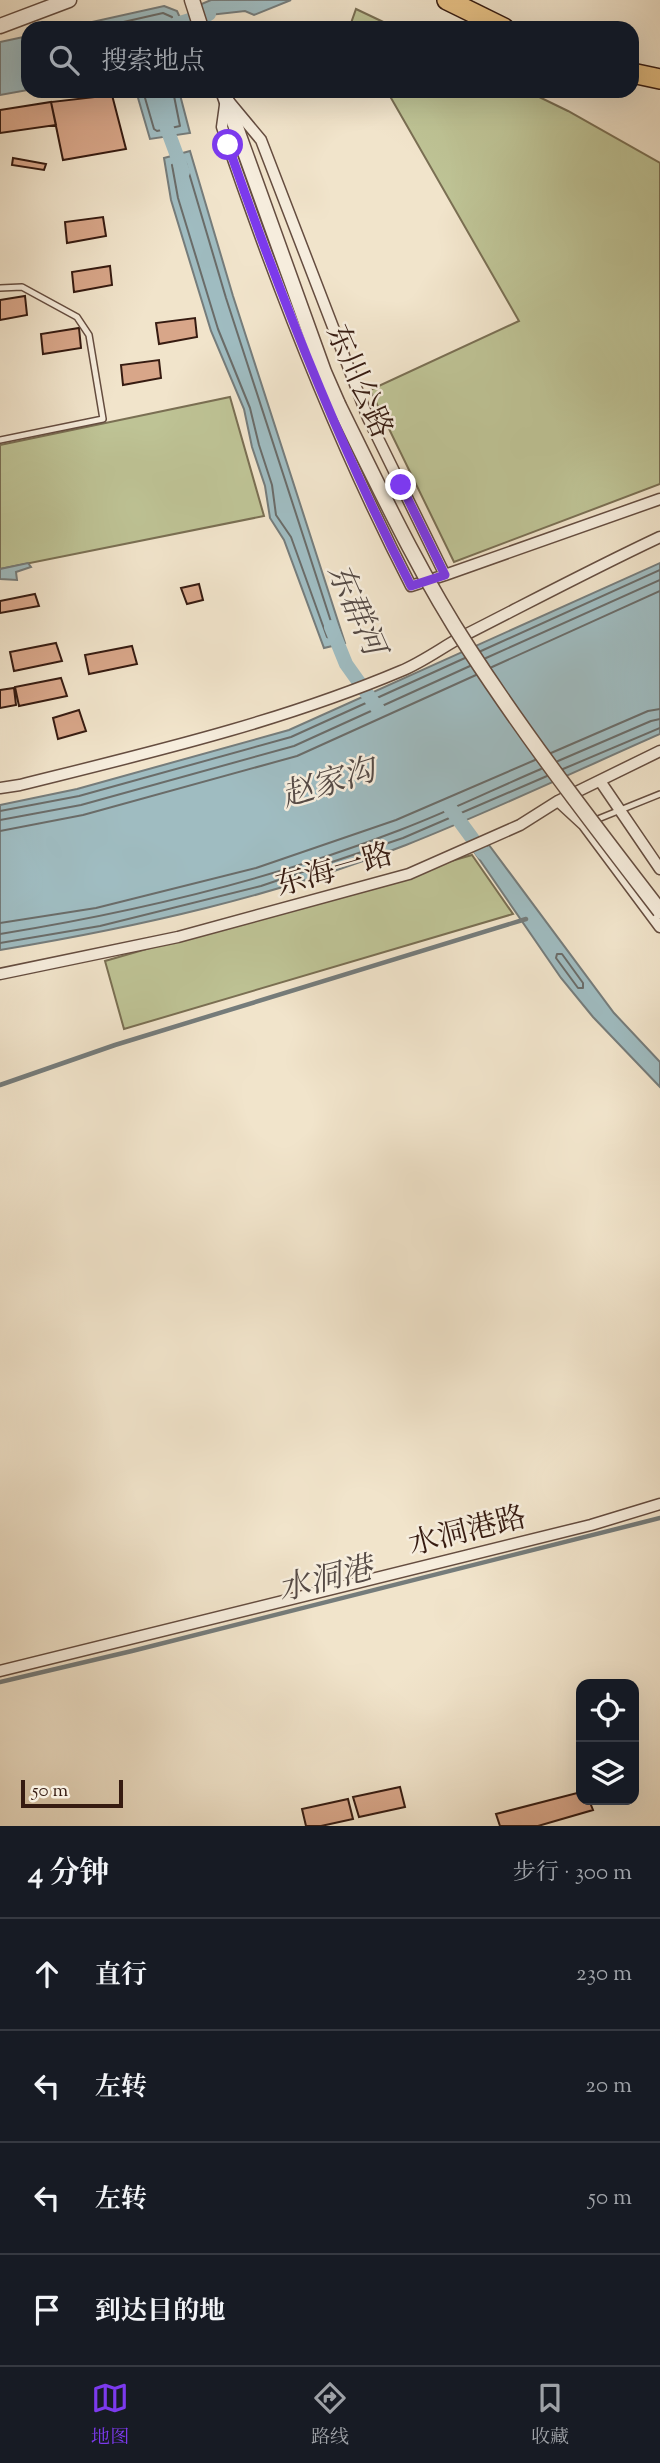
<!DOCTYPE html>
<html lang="zh">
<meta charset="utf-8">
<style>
:root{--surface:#171b24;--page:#242831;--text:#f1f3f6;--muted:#9ea1a6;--line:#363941;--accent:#7c3aed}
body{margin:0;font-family:"Sorts Mill Goudy","Noto Serif SC",serif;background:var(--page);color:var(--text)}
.controls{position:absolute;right:21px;bottom:21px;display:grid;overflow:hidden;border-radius:14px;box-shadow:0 7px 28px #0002}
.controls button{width:63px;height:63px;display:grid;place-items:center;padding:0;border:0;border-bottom:2px solid var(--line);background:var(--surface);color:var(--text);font:35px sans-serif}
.scale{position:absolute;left:21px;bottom:18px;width:102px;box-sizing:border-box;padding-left:7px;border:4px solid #361b11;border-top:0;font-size:19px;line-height:24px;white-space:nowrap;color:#361b11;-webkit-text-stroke:5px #f6eddd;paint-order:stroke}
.stop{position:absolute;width:21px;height:21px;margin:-16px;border:5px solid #7c3aed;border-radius:50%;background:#fff}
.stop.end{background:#7c3aed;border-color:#fff;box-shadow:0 2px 7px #0008}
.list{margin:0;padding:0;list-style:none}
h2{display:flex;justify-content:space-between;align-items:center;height:91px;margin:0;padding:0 28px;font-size:30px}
h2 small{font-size:23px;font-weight:400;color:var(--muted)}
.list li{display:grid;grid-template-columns:46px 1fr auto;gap:21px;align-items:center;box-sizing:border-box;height:112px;padding:0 28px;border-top:2px solid var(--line)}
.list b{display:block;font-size:26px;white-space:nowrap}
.list em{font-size:23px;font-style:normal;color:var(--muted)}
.icon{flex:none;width:38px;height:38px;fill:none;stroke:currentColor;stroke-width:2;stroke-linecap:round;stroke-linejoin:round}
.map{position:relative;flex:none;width:660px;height:1826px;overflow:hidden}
.search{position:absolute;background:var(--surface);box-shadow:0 7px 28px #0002;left:21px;right:21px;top:21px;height:77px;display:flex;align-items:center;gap:18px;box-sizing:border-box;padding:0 24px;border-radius:21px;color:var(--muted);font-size:26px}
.sheet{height:539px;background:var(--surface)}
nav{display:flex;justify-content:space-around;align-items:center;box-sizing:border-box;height:98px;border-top:2px solid var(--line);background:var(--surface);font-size:19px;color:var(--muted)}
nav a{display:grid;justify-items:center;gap:4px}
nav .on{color:var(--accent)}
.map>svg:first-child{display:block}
.green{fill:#bec395;stroke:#7a6f53;stroke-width:2}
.water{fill:#9fbcc1;stroke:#757c7b;stroke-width:2}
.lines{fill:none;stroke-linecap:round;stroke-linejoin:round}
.shore{stroke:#6a6c69;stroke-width:2}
.stream{stroke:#757c7b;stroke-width:4.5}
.canal{stroke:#9fbcc1;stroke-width:14}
.building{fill:#d8a689;stroke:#361b11;stroke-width:2}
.service-casing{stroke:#654d40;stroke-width:8}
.minor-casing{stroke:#654d40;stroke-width:13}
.tertiary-casing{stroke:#654d40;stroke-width:17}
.motorway-casing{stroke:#361b11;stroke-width:22}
.service{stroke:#f6eddd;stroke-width:5}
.minor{stroke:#f6eddd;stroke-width:10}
.tertiary{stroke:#f6eddd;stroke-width:14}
.motorway{stroke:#e8c286;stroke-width:19}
.tertiary-bridge-casing{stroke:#654d40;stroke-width:17;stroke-linecap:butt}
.tertiary-bridge{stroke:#f6eddd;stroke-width:14}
.route{stroke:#7c3aed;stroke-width:9}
.labels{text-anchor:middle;stroke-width:5;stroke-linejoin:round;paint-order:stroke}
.street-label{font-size:30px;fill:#361b11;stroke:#f6eddd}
.water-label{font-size:32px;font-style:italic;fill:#564b46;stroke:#f6eddd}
</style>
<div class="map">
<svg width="660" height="1826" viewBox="0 0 660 1826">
<rect width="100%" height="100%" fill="#f1e4cb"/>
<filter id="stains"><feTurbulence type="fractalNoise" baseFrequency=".00286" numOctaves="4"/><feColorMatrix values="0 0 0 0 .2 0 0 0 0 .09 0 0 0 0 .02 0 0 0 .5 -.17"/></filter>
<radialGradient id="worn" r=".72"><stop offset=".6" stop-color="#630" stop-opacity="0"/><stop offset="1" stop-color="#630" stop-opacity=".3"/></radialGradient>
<path class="green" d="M 356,9 L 396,28 L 351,28 L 350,26 Z
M 387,91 L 527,91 L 568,111 L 660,163 L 660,484 L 454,562 L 370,390 L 519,321 Z
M 230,397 L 264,516 L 0,569 L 0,445 Z
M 472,855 L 513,914 L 124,1029 L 105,961 Z"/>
<path class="water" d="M 211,0 L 291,0 L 254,15 L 245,11 L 201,16 L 199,5 Z
M 164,6 L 177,11 L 182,22 L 178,28 L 65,28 Z
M 28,36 L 28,90 L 0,95 L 0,42 Z
M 136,91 L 179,91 L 190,133 L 150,139 Z
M 190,151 L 233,296 L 345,643 L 324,648 L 284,540 L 270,518 L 265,486 L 252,447 L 244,409 L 211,331 L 171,200 L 164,158 Z
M 28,563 L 31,567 L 16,572 L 17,580 L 0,579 L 0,569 Z
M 660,563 L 660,734 C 576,771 492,811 406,845 C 276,896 138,927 0,950 L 0,805 L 77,789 L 289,730 Z
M 489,845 L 614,1013 L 660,1062 L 660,1087 L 593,1017 L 561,978 L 473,850 Z"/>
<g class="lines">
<path class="shore" d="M 97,28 L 163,13 L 172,17 L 173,28
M 143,91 L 154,129 L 157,131 L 180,126 L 173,91
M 183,160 L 186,163 L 226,298 L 335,634 L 333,639 L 327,637 L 291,537 L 276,515 L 272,485 L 259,445 L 250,408 L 218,329 L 178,198 L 172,165 Z
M 481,651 L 660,570
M 486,658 L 660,580
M 492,667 L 660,591
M 551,753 L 648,711 L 660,709
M 558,761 L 651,721 L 660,719
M 563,769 L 660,728
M 0,811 L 79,796 L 291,737 L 465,658
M 0,820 L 81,805 L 294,746 L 470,666
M 0,831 L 83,815 L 297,756 L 476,675
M 0,923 L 96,908 L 256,868 L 396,820 L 535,760
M 0,934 C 136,912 271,880 400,830 C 448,812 494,789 541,769
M 0,943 L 100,926 L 261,886 L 403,838 L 547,776
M 557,954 L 562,954 L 583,983 L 583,988 L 578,988 L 556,958 Z"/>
<path class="stream" d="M 0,1085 L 115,1045 L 526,919
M 0,1682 L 132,1651 L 660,1518"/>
<path class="canal" d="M 164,28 L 209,14
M 153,91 L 183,172
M 331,627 L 346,664 L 378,709
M 450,808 L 483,853"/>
</g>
<path class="building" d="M 112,95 L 126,149 L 63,160 L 51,102 Z
M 51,102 L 56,125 L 0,133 L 0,110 Z
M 13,158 L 46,164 L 44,170 L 12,165 Z
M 103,217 L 106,236 L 67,243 L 65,222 Z
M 110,266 L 112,285 L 74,292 L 72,272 Z
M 25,296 L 27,315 L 0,320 L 0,300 Z
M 195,318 L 197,337 L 159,344 L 156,323 Z
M 79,328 L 81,348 L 43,354 L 41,334 Z
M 159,360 L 161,378 L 123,385 L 121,365 Z
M 199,584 L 203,600 L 187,604 L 181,588 Z
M 35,594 L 39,606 L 0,613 L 0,601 Z
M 56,643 L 62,661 L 14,671 L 10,652 Z
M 132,646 L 137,664 L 89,674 L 85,655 Z
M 61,678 L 67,696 L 19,706 L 15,687 Z
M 14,688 L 16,705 L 0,708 L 0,690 Z
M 79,710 L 86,731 L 58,739 L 53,718 Z
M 400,1787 L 405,1807 L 359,1817 L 353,1797 Z
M 581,1792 L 581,1800 L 589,1800 L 593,1810 L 538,1826 L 500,1826 L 496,1814 Z
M 348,1799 L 353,1819 L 321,1826 L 306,1826 L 302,1809 Z"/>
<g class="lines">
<defs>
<path id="service" d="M 0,288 L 22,287 L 77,317 L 89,335 L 103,419 L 0,440
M 593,821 L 660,794"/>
<path id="minor" d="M 445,575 L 368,418 L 261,140 L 226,98 L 222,127 C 275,284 335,439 411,586 L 445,575 L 660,499
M 600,781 L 660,869
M 0,788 L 20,785 C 148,753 278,723 401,671 C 423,662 444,646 465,635 C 530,602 594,568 660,537
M 558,801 L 584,825 L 660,927
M 0,974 L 178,937 L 409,874 L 520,825 L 558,801 L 660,751
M 0,1671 L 591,1525 L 660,1504"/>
<path id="tertiary" d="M 192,0 L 201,28
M 0,26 L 69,0
M 223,91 L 324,372 L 338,404"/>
<path id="motorway" d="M 447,0 L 504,28
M 632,73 L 660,79"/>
</defs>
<use href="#service" class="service-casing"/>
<use href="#minor" class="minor-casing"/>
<use href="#tertiary" class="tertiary-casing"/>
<use href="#motorway" class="motorway-casing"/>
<use href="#service" class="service"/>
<use href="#minor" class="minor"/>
<use href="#tertiary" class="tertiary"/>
<use href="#motorway" class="motorway"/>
<defs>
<path id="tertiary-bridge" d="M 338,404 C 379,487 418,571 469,649 C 528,740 594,825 660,911"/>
</defs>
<use href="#tertiary-bridge" class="tertiary-bridge-casing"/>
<use href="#tertiary-bridge" class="tertiary-bridge"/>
</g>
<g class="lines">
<path class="route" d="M 228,145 C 280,296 339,445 411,586 L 445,575 L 401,485"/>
</g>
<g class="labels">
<g class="street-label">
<text transform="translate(360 381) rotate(66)" y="10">东川公路</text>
<text transform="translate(334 869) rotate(-16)" y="10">东海一路</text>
<text transform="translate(467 1530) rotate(-14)" y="10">水洞港路</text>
</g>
<g class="water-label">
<text transform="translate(357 609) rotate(66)" y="11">东群河</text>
<text transform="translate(328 782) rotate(-17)" y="11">赵家沟</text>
<text transform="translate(325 1578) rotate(-14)" y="11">水洞港</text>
</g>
</g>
<rect width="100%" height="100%" filter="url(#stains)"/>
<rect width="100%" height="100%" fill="url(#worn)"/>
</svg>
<div class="controls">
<button><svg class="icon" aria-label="locate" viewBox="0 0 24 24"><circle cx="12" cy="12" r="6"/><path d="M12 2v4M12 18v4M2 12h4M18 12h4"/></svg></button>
<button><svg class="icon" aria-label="layers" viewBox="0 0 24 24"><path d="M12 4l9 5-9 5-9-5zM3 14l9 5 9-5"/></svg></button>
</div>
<div class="scale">50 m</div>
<div class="stop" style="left:228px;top:145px"></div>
<div class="stop end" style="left:401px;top:485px"></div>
<div class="search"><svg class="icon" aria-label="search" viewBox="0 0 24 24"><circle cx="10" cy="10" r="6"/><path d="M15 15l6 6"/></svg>搜索地点</div>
</div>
<section class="sheet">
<h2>4 分钟<small>步行 · 300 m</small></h2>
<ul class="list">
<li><svg class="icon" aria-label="ahead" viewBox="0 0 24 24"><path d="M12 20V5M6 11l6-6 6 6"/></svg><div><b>直行</b></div><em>230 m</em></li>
<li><svg class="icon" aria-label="left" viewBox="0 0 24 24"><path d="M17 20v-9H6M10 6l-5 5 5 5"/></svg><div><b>左转</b></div><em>20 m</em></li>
<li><svg class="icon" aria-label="left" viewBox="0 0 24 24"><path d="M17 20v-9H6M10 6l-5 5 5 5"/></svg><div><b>左转</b></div><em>50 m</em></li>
<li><svg class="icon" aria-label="arrive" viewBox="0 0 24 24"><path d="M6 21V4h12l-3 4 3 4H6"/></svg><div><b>到达目的地</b></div></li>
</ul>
</section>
<nav>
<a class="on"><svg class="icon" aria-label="map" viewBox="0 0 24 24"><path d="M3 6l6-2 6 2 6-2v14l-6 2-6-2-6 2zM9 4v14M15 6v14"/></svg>地图</a>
<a><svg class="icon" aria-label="directions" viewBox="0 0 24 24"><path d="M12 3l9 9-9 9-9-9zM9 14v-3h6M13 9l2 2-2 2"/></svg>路线</a>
<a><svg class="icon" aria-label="saved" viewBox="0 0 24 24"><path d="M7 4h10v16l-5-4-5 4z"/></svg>收藏</a>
</nav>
